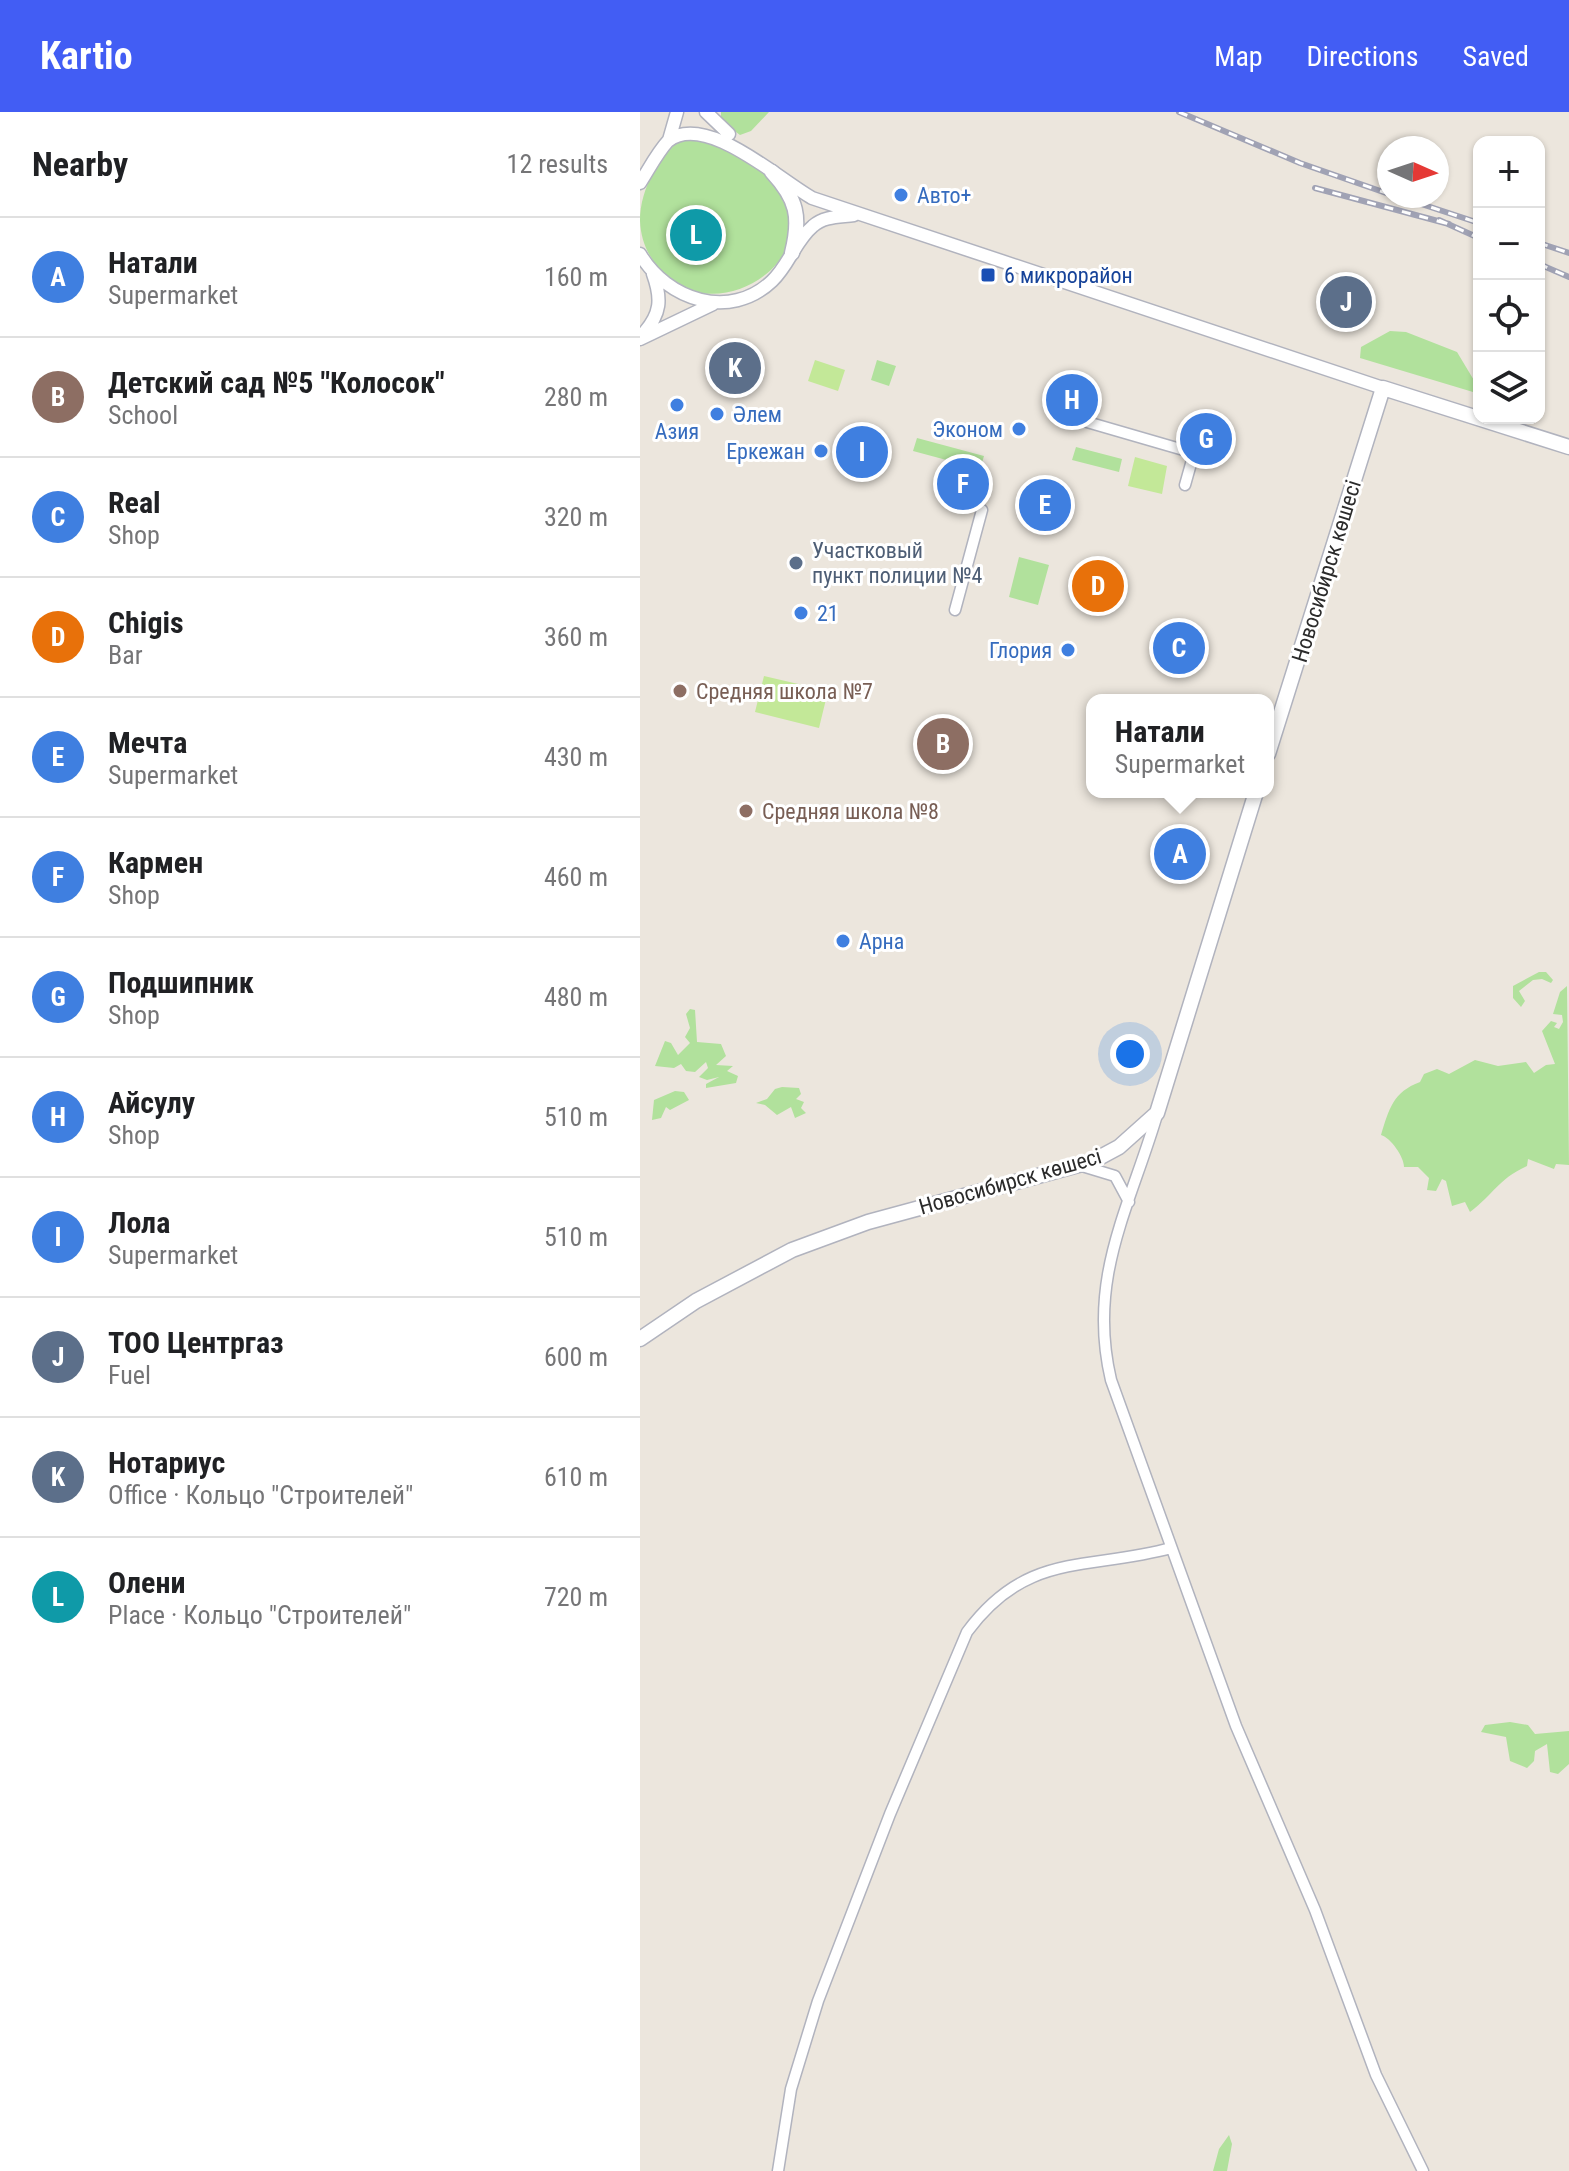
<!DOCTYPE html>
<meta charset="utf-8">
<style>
:root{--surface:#fff;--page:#f6f6f6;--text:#202124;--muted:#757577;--line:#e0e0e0;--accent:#425df4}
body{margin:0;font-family:"Roboto Condensed",sans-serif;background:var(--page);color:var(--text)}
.controls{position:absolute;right:24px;top:24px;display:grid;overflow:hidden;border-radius:16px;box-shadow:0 2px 6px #0004}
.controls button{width:72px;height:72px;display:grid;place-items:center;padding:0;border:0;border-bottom:2px solid var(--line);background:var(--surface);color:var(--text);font:40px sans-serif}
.compass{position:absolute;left:737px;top:24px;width:72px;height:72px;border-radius:50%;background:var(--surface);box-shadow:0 2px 6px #0004;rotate:93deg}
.you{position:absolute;left:490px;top:942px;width:28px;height:28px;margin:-20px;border:6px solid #fff;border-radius:50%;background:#1a73e8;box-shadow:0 0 0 12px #1a73e833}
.badge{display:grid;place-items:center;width:52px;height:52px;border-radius:50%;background:var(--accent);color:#fff;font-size:26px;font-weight:700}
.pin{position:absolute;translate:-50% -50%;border:4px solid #fff;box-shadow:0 2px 8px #0006}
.popup{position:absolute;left:446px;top:582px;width:188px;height:104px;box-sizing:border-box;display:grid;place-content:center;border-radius:16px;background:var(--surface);filter:drop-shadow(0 2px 6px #0005);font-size:26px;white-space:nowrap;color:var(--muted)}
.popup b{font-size:30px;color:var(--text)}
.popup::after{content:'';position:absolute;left:50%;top:100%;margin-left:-16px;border:16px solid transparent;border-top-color:var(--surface)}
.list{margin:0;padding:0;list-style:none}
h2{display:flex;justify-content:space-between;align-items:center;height:104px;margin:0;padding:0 32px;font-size:34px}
h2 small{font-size:26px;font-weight:400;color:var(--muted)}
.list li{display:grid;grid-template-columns:52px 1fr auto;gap:24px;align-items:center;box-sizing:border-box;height:120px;padding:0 32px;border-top:2px solid var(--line)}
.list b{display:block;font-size:30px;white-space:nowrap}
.list p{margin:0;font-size:26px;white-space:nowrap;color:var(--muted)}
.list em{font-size:26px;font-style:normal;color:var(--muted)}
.icon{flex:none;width:44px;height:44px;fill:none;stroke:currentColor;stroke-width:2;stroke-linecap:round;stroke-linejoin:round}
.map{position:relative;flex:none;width:929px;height:2059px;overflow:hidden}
header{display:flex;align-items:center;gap:48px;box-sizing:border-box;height:112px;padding:0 40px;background:var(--accent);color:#fff}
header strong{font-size:38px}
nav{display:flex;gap:44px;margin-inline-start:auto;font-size:28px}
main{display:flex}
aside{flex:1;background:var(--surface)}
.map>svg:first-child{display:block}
.green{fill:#b1e19c}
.pitch{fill:#c3e898}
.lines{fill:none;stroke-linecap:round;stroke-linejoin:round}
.minor-casing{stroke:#b1b3be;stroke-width:13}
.tertiary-casing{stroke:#b1b3be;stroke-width:15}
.secondary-casing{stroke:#b1b3be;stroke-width:17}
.minor{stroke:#fff;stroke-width:10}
.tertiary{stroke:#fff;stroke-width:12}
.secondary{stroke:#fff;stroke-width:14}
.rail-casing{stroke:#a0a2b4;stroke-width:6}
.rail{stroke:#fff;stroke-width:3;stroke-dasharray:9;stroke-linecap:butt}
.shop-dot{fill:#3f7fe0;stroke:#fff;stroke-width:3}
.transit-dot{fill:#1a4fb4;stroke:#fff;stroke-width:3}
.service-dot{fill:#5c6f8a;stroke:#fff;stroke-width:3}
.education-dot{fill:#8d6e63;stroke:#fff;stroke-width:3}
.labels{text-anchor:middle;stroke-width:6;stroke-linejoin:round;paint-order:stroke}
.shop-label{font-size:22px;fill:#366cbe;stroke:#fff;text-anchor:start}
.transit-label{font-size:22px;fill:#164399;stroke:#fff;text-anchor:start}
.service-label{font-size:22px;fill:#4e5e75;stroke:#fff;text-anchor:start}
.street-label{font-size:22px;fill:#2b2b2b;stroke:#fff}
.education-label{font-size:22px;fill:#785e54;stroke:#fff;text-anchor:start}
</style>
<header>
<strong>Kartio</strong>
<nav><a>Map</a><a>Directions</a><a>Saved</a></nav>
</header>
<main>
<aside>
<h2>Nearby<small>12 results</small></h2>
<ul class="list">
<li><span class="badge" style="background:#3f7fe0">A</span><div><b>Натали</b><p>Supermarket</p></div><em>160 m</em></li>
<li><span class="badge" style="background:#8d6e63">B</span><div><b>Детский сад №5 &quot;Колосок&quot;</b><p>School</p></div><em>280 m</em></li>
<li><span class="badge" style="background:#3f7fe0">C</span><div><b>Real</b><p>Shop</p></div><em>320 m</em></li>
<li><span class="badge" style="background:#e8710a">D</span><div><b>Chigis</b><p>Bar</p></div><em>360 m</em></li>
<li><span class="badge" style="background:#3f7fe0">E</span><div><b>Мечта</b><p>Supermarket</p></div><em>430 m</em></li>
<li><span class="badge" style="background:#3f7fe0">F</span><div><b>Кармен</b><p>Shop</p></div><em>460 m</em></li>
<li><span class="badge" style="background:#3f7fe0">G</span><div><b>Подшипник</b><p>Shop</p></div><em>480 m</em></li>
<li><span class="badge" style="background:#3f7fe0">H</span><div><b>Айсулу</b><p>Shop</p></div><em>510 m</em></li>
<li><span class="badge" style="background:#3f7fe0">I</span><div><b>Лола</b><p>Supermarket</p></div><em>510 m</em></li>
<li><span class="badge" style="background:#5c6f8a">J</span><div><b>ТОО Центргаз</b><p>Fuel</p></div><em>600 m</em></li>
<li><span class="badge" style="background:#5c6f8a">K</span><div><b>Нотариус</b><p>Office · Кольцо &quot;Строителей&quot;</p></div><em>610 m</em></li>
<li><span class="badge" style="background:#0f9aa8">L</span><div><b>Олени</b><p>Place · Кольцо &quot;Строителей&quot;</p></div><em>720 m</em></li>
</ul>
</aside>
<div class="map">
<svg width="929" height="2059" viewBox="0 0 929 2059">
<rect width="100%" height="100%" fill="#ece6dd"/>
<path class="green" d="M 81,0 L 129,0 L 111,19 L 100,23 L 81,9 Z
M 48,22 C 60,26 77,28 89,34 C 99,39 108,50 117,57 C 125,63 134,69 140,77 C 188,140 88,214 30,167 C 12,152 1,133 0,109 C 0,76 20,41 48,22 Z
M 750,219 L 766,220 L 817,240 L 835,270 L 833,280 L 720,246 L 721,235 Z
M 237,248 L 256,254 L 249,274 L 231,268 Z
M 277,326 L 344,344 L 340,357 L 273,339 Z
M 436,335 L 482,347 L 479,360 L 432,348 Z
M 379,445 L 409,453 L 398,493 L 369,485 Z
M 899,860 L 906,860 L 913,868 L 911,871 L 902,867 L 893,868 L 879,879 L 885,889 L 881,895 L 873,886 L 873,874 Z
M 927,874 L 929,1053 L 916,1052 L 914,1057 L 888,1047 L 887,1054 C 858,1067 854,1082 830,1100 L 825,1090 L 812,1094 L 806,1069 L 802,1067 L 796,1079 L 787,1078 L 789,1066 L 778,1055 L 764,1055 C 764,1045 751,1026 741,1023 C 749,997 753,980 780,970 L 784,962 L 797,957 L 809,962 L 835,948 L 858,954 L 886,950 L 894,961 L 906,953 L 915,952 L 902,919 L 911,909 L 917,911 L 914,915 L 919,917 L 923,910 L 922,903 L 913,902 L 920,880 Z
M 50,897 L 55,898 L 57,930 L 81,932 L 86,944 L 76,953 L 93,954 L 87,959 L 98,964 L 96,971 L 66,976 L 66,972 L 79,965 L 67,968 L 59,965 L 68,956 L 66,950 L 55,960 L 46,959 L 41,952 L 34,956 L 15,954 L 25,929 L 31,931 L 38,943 L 50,931 L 45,925 L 50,916 L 46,902 Z
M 142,975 L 159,976 L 161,982 L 156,987 L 164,990 L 161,996 L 166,1001 L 155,1006 L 151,995 L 137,1003 L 125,993 L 116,991 L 127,987 L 135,977 Z
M 35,979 L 44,980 L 49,988 L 30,998 L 26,995 L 21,1006 L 12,1008 L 14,988 Z
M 870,1610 L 888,1613 L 895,1622 L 929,1619 L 929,1652 L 918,1662 L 910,1660 L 907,1632 L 895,1639 L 894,1649 L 887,1656 L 870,1649 L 866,1625 L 841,1620 L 845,1613 Z
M 589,2023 L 592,2032 L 587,2059 L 573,2059 L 579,2037 Z"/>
<path class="pitch" d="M 175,248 L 205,258 L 198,279 L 168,269 Z
M 495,345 L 527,354 L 522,382 L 488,374 Z
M 124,564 L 188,579 L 179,616 L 115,600 Z"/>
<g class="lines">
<defs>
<path id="minor" d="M 416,301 L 554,341 L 545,373
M 315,498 L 342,398
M 517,1003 C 489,1097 447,1167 471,1268 L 596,1614 L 675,1798 L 736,1963 L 783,2059
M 442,1054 L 475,1064 L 489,1090
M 138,2059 L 151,1977 L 178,1889 L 250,1702 L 327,1520 C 387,1439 446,1459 531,1436"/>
<path id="tertiary" d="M 66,0 L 89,22
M 29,28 L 37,0
M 0,71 C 9,57 17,41 28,29 C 65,0 137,66 172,86 L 743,276
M 0,142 C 27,188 90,209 132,169 C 149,153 155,129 173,114 C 184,104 200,105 214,103
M 3,222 C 21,202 22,187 13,162
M 0,227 L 73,192"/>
<path id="secondary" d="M 132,60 C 157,87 161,105 152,141
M 628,642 L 743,276 L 929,335
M 0,1227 L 56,1189 L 152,1138 L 228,1110 L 453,1049 L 479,1035 L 517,1001 L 616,680"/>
</defs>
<use href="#minor" class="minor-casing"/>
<use href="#tertiary" class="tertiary-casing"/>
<use href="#secondary" class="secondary-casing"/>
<use href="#minor" class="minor"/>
<use href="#tertiary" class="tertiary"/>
<use href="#secondary" class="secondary"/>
<defs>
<path id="rail" d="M 539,0 L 660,51 L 749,82
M 675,76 L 809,112
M 757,84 L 839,111
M 799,108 L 839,126
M 899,131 L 929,141
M 899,152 L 929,165"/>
</defs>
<use href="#rail" class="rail-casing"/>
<use href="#rail" class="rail"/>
</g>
<g class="shop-dot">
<circle cx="261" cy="83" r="8"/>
<circle cx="37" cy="293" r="8"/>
<circle cx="77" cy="302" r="8"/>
<circle cx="379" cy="317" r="8"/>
<circle cx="181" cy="339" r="8"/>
<circle cx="161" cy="501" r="8"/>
<circle cx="428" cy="538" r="8"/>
<circle cx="203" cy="829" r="8"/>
</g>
<rect class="transit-dot" x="340" y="155" width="16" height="16" rx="4"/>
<circle class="service-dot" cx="156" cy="451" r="8"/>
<g class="education-dot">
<circle cx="40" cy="579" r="8"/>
<circle cx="106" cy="699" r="8"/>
</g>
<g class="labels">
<g class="shop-label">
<text x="277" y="91">Авто+</text>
<text x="93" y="310">Әлем</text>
<text x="363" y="325" text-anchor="end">Эконом</text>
<text x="37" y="327" text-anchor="middle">Азия</text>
<text x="165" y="347" text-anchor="end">Еркежан</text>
<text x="177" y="509">21</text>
<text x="412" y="546" text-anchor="end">Глория</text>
<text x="219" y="837">Арна</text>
</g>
<g class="transit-label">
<text x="364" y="171">6 микрорайон</text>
</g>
<g class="service-label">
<text x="172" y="446">Участковый<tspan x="172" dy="25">пункт полиции №4</tspan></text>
</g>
<g class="street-label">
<text transform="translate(686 459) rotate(-73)" y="8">Новосибирск көшесі</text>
<text transform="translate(370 1069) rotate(-16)" y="8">Новосибирск көшесі</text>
</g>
<g class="education-label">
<text x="56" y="587">Средняя школа №7</text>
<text x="122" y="707">Средняя школа №8</text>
</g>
</g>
</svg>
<div class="controls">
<button>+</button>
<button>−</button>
<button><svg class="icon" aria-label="locate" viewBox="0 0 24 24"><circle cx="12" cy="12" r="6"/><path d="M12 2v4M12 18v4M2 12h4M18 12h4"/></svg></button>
<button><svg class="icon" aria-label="layers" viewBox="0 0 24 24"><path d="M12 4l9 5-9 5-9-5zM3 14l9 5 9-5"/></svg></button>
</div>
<svg class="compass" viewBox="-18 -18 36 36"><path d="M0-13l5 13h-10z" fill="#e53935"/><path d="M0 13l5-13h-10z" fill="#757577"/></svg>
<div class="you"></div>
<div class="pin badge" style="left:540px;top:742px;background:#3f7fe0">A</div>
<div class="popup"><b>Натали</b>Supermarket</div>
<div class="pin badge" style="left:303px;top:632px;background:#8d6e63">B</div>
<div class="pin badge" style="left:539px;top:536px;background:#3f7fe0">C</div>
<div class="pin badge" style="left:458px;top:474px;background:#e8710a">D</div>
<div class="pin badge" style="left:405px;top:393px;background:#3f7fe0">E</div>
<div class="pin badge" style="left:323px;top:372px;background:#3f7fe0">F</div>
<div class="pin badge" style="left:566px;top:327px;background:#3f7fe0">G</div>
<div class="pin badge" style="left:432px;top:288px;background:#3f7fe0">H</div>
<div class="pin badge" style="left:222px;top:340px;background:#3f7fe0">I</div>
<div class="pin badge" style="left:706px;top:190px;background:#5c6f8a">J</div>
<div class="pin badge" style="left:95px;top:256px;background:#5c6f8a">K</div>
<div class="pin badge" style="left:56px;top:123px;background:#0f9aa8">L</div>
</div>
</main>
